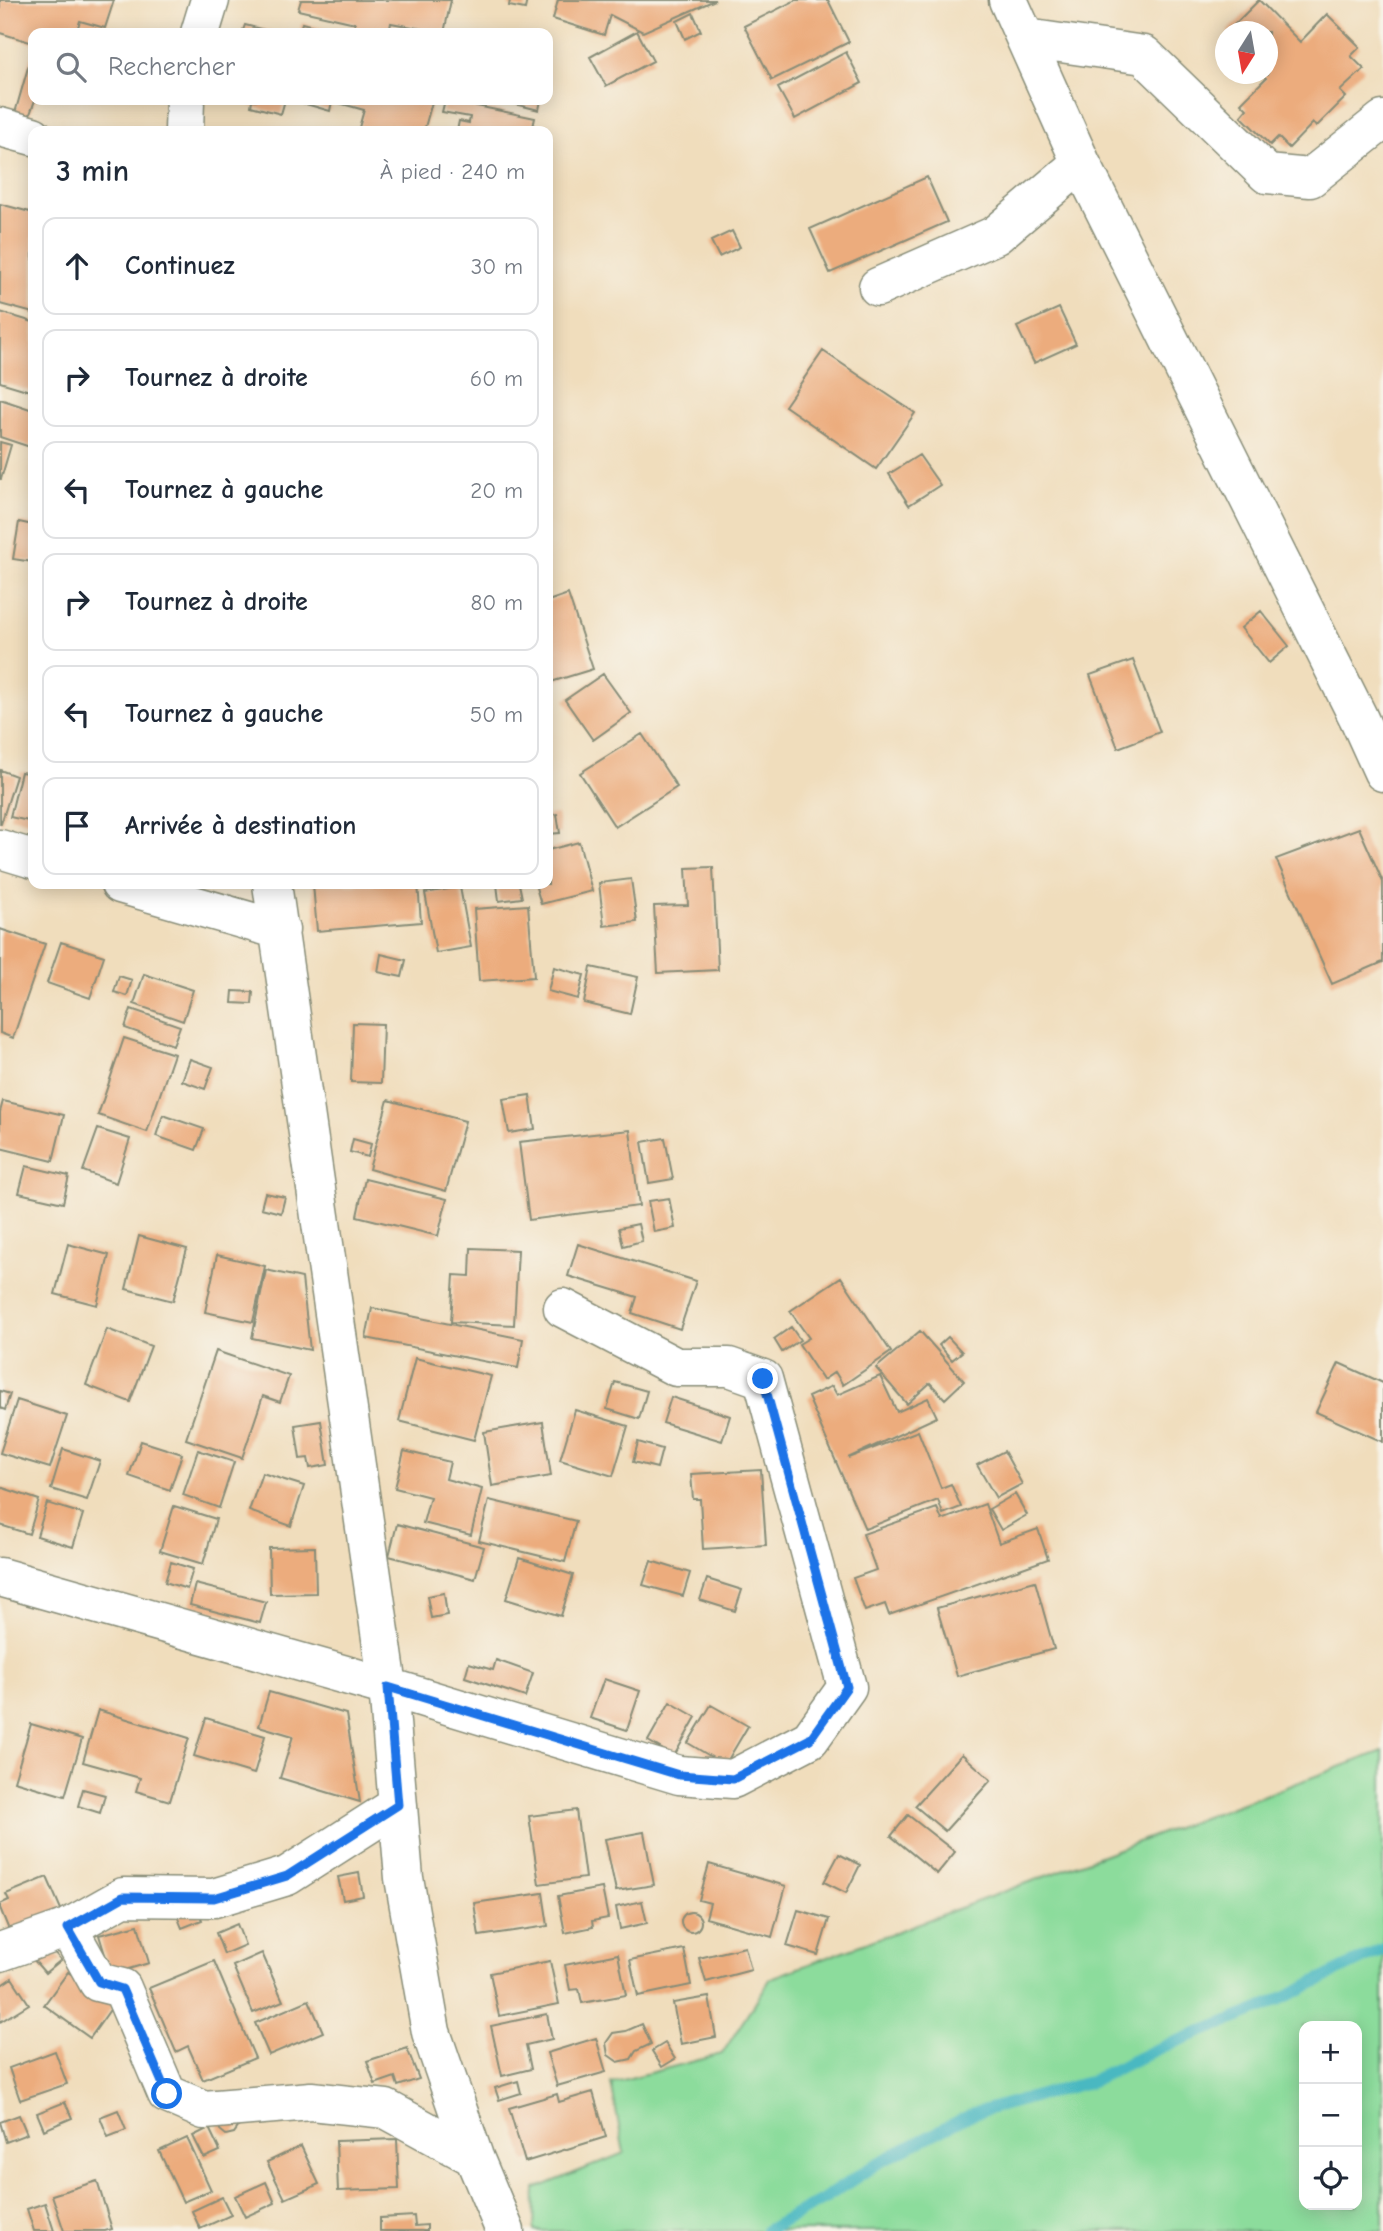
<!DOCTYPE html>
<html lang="fr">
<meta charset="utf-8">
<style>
:root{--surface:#fff;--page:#f2f2f3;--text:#1f2937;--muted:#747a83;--line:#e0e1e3}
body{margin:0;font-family:"Comic Neue",sans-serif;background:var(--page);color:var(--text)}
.controls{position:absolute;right:21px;bottom:21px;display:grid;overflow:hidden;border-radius:14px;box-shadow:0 4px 18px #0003}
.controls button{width:63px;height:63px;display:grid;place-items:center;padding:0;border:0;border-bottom:2px solid var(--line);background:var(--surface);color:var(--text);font:35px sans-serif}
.compass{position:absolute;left:1215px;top:21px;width:63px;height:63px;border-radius:50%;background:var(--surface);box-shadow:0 4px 18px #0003;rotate:191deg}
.stop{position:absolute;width:21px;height:21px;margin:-16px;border:5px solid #1a73e8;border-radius:50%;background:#fff}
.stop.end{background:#1a73e8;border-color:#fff;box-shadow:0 2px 7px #0008}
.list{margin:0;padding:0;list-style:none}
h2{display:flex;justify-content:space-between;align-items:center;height:91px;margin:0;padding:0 28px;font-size:30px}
h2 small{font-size:23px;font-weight:400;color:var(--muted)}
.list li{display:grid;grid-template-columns:46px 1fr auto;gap:21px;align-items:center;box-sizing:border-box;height:98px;margin:0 14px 14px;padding:0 14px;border:2px solid var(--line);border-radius:14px}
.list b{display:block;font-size:26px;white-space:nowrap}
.list em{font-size:23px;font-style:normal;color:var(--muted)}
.icon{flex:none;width:38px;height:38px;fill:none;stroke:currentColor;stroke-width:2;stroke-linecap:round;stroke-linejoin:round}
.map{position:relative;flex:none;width:1383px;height:2231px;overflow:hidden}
.search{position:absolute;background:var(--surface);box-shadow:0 4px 18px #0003;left:28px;top:28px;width:525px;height:77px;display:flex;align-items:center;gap:18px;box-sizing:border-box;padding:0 24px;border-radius:14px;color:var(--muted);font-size:26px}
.panel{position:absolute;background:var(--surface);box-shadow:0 4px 18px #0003;left:28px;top:126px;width:525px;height:763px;border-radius:14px}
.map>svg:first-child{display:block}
.green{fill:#8cdc9c;stroke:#568c68;stroke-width:2;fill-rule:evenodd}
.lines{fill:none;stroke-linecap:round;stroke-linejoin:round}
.stream{stroke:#4ab8c1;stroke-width:12}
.building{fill:#ecac7d}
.minor-casing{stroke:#888d78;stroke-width:41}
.minor{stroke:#fff;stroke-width:38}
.route{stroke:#1a73e8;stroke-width:9}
</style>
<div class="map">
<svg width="1383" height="2231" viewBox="0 0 1383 2231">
<rect width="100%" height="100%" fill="#f7f3e8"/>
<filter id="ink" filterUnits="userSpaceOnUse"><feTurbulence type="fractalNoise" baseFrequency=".0143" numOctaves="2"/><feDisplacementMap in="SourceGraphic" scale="14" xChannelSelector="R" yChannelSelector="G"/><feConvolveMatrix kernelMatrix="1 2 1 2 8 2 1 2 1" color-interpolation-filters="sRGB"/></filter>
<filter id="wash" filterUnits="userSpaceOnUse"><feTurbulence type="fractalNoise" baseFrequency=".00686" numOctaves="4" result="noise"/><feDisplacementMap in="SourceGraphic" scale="28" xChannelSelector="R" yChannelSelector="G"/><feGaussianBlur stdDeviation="1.57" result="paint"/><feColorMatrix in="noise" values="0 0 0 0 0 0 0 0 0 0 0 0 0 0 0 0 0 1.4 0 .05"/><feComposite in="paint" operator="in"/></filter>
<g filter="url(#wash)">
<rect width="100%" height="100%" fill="#f0ddbc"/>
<path class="green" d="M 1383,1751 L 1383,2231 L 534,2231 L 535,2189 L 624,2153 L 611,2083 L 722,2054 L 771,1978 ZM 1304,2026 L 1357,2026 L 1357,2205 L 1304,2205 Z"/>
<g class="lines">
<path class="stream" d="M 766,2231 L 822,2200 L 878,2163 L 974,2113 L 1089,2082 L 1155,2050 L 1262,2008 L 1383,1949"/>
</g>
<g id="blocks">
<path class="building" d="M 0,0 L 114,0 L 105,28 L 80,21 L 76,33 L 33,33 L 33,43 L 0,33 Z
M 301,0 L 451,0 L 444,33 L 391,23 L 389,33 L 352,33 L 355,23 L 298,10 Z
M 510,0 L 527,0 L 525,9 L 509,6 Z
M 558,0 L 715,0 L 643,32 L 610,15 L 604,35 L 553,19 Z
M 796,0 L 828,0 L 849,42 L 772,80 L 744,26 Z
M 1259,0 L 1300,42 L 1327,14 L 1360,47 L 1351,56 L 1364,69 L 1340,91 L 1346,97 L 1316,127 L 1313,123 L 1289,148 L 1278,137 L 1270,145 L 1241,116 L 1247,109 L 1241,103 L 1266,78 L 1261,74 L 1268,74 L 1268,32 L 1227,32 Z
M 693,13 L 701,31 L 685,39 L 677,21 Z
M 302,23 L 336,32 L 336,33 L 299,33 Z
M 245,25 L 273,32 L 273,33 L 242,33 Z
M 637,31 L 653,61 L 606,86 L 590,57 Z
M 846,52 L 862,83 L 795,119 L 778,88 Z
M 31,57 L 33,58 L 35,100 L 29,117 L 15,113 Z
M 252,100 L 285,100 L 281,114 L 251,106 Z
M 292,100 L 425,100 L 432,102 L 424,131 L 358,131 L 364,110 L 332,101 L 330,111 Z
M 445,100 L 473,100 L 472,105 L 535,118 L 532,131 L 457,131 L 459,121 L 469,123 L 470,117 L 442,112 Z
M 498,100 L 541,100 L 539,110 Z
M 927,177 L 947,222 L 830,273 L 810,229 Z
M 0,204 L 30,212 L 33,205 L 33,313 L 0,304 Z
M 732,231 L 740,247 L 719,257 L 711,241 Z
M 1059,308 L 1076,344 L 1034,363 L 1017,327 Z
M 0,312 L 33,322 L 33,392 L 0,382 Z
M 823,351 L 915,413 L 876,469 L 785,406 Z
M 0,399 L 33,410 L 33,436 L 30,447 L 0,437 Z
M 0,442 L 11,445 L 1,479 L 0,479 Z
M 919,455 L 940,485 L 909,505 L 889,474 Z
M 19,522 L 33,525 L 33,562 L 13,559 Z
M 568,594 L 593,669 L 551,682 L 548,670 L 548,601 Z
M 1261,611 L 1289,646 L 1269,663 L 1241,628 Z
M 1133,660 L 1160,732 L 1118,748 L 1090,675 Z
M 603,674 L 631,713 L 593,740 L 565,700 Z
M 642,734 L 677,787 L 615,827 L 580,773 Z
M 0,770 L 16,776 L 1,824 L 0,824 Z
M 21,772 L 33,774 L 33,822 L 10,817 Z
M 557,814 L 560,833 L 548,834 L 548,815 Z
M 1359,828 L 1383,882 L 1383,962 L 1332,984 L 1276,859 Z
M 579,842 L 592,891 L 541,904 L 535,884 L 548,884 L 548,850 Z
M 713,867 L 718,970 L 658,973 L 654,906 L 688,905 L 686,868 Z
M 631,879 L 637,922 L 604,926 L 599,883 Z
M 313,884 L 418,884 L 421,922 L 317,931 Z
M 497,884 L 519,884 L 522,898 L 499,901 Z
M 460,887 L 471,947 L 436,953 L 425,893 Z
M 528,905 L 534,977 L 479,981 L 474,909 Z
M 0,929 L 45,944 L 13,1038 L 0,1033 Z
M 61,942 L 104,956 L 90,998 L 47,983 Z
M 381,954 L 406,960 L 402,977 L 378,972 Z
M 554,967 L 584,975 L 578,999 L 548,991 Z
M 591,967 L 638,977 L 630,1014 L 584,1003 Z
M 144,974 L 193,990 L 183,1021 L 134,1004 Z
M 119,976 L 132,980 L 127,996 L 114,992 Z
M 233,991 L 253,992 L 252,1004 L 232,1003 Z
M 131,1009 L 180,1026 L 173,1045 L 125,1028 Z
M 353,1023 L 383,1024 L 381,1083 L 351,1082 Z
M 124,1038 L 174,1054 L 147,1132 L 98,1115 Z
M 190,1059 L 213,1067 L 205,1089 L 182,1081 Z
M 530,1095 L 535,1129 L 509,1133 L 503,1099 Z
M 388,1100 L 465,1121 L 446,1191 L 369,1169 Z
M 3,1101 L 64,1115 L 53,1161 L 0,1148 L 0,1112 Z
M 163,1115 L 204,1129 L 196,1150 L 156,1136 Z
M 98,1129 L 130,1139 L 116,1183 L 83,1171 Z
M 630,1130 L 639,1206 L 529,1220 L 519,1142 Z
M 665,1138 L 673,1179 L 649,1183 L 642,1142 Z
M 353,1139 L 371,1144 L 368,1157 L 350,1152 Z
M 26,1166 L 69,1176 L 63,1203 L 19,1193 Z
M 365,1179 L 447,1199 L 438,1236 L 357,1216 Z
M 265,1193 L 285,1197 L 281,1213 L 261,1208 Z
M 669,1198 L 675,1228 L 654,1232 L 648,1201 Z
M 638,1224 L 642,1241 L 623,1246 L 619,1228 Z
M 139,1236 L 187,1249 L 173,1301 L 126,1289 Z
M 68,1244 L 109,1255 L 97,1305 L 55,1294 Z
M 578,1244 L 696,1281 L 680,1329 L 632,1313 L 637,1297 L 568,1276 Z
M 471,1248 L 518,1250 L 514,1325 L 451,1322 L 454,1275 L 470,1276 Z
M 217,1255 L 265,1266 L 253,1322 L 205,1312 Z
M 266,1270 L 302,1278 L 310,1350 L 252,1338 Z
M 841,1277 L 891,1352 L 843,1385 L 835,1372 L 823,1380 L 799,1344 L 809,1338 L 790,1311 Z
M 372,1308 L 523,1339 L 518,1368 L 366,1338 Z
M 791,1327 L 800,1340 L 782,1352 L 774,1339 Z
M 107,1329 L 151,1346 L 130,1402 L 86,1385 Z
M 920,1331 L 964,1381 L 945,1399 L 930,1383 L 907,1404 L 876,1368 Z
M 948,1337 L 962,1352 L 952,1360 L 939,1345 Z
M 216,1351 L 289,1376 L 280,1402 L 263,1396 L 242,1458 L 186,1439 Z
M 415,1358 L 491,1376 L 474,1440 L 399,1421 Z
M 1339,1363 L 1383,1383 L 1383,1442 L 1316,1412 Z
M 880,1376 L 897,1412 L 928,1398 L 937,1417 L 848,1458 L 918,1431 L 941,1488 L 951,1484 L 961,1507 L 943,1514 L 938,1500 L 865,1529 L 808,1397 L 832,1386 L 837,1395 Z
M 615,1382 L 647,1391 L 639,1419 L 607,1409 Z
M 0,1391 L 10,1394 L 5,1410 L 0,1408 Z
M 671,1397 L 730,1416 L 722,1441 L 663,1423 Z
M 17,1400 L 67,1416 L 50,1468 L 0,1453 Z
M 575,1410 L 628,1426 L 613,1476 L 560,1460 Z
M 321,1421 L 328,1465 L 310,1468 L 308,1458 L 300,1459 L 295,1425 Z
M 543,1422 L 551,1476 L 492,1486 L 484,1432 Z
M 141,1441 L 182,1454 L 170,1490 L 129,1476 Z
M 638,1442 L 662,1449 L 657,1468 L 633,1462 Z
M 63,1449 L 100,1461 L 87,1500 L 51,1489 Z
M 198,1450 L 234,1462 L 219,1508 L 183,1495 Z
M 404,1451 L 450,1462 L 446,1479 L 482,1489 L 471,1535 L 423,1523 L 430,1497 L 395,1488 Z
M 1004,1451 L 1022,1484 L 996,1498 L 977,1465 Z
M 761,1470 L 766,1545 L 703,1549 L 700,1499 L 693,1499 L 691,1474 Z
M 262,1473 L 304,1486 L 291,1526 L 249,1511 Z
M 0,1487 L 39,1500 L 29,1534 L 0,1525 Z
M 1015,1494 L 1027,1515 L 1001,1530 L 989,1509 Z
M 489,1500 L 576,1521 L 565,1562 L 479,1541 Z
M 47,1503 L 83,1514 L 73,1547 L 37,1536 Z
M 985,1504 L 999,1543 L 1038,1529 L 1048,1559 L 889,1615 L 885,1604 L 865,1611 L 853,1578 L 876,1570 L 863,1534 L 937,1508 L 942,1520 Z
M 174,1506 L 216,1519 L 203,1564 L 160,1551 Z
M 397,1524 L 484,1547 L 475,1579 L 389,1556 Z
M 315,1547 L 316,1593 L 270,1594 L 269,1548 Z
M 519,1558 L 573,1575 L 561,1616 L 506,1599 Z
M 651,1561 L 690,1573 L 683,1596 L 643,1585 Z
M 171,1562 L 193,1569 L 187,1589 L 165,1582 Z
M 707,1579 L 742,1590 L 735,1611 L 700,1600 Z
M 1035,1581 L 1054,1649 L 957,1676 L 937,1608 Z
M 195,1584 L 266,1602 L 260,1623 L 190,1605 Z
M 444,1593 L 447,1615 L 431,1618 L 427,1596 Z
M 496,1660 L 533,1673 L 525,1697 L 465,1677 L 469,1663 L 493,1670 Z
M 604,1679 L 640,1691 L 627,1730 L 590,1718 Z
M 269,1692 L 346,1714 L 360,1802 L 280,1778 L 293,1736 L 259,1726 Z
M 670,1702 L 696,1717 L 674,1756 L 648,1741 Z
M 711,1705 L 748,1726 L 725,1765 L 688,1743 Z
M 98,1710 L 189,1738 L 170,1801 L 136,1791 L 140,1778 L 83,1762 Z
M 206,1718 L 265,1736 L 254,1774 L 194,1756 Z
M 31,1724 L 82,1739 L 65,1796 L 14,1781 Z
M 962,1754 L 991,1780 L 945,1831 L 915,1806 Z
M 83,1789 L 105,1795 L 100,1813 L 78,1806 Z
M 576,1810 L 585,1878 L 539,1884 L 529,1816 Z
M 908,1815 L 955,1852 L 937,1874 L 891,1836 Z
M 644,1832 L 654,1885 L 616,1891 L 605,1839 Z
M 839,1854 L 860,1865 L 846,1893 L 824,1882 Z
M 709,1864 L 786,1886 L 772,1937 L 706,1918 L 710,1903 L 699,1900 Z
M 359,1873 L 363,1896 L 343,1900 L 338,1877 Z
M 47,1877 L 63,1914 L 9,1930 L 0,1908 L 0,1904 L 9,1900 L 6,1894 Z
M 602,1888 L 608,1918 L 592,1921 L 593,1927 L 565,1933 L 558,1896 Z
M 543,1893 L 548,1926 L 479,1936 L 474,1903 Z
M 642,1901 L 647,1923 L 620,1929 L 616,1907 Z
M 195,1905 L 202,1920 L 182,1928 L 176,1913 Z
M 798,1910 L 829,1919 L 818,1955 L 787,1946 Z
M681 1922a10 10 0 1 1 20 0a10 10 0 1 1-20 0Z
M 237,1924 L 245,1945 L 224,1954 L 216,1933 Z
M 138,1925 L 149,1963 L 111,1974 L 99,1935 Z
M 48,1945 L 61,1960 L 45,1973 L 33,1959 Z
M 745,1947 L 751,1970 L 706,1982 L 699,1958 Z
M 684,1949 L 691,1985 L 638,1996 L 630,1960 Z
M 262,1953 L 283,2001 L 253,2013 L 233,1966 Z
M 618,1954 L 626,1995 L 582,2003 L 579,1989 L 570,1990 L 565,1965 Z
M 214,1961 L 255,2058 L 203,2080 L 188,2046 L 176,2052 L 149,1988 Z
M 550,1961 L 559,2004 L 499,2016 L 490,1973 Z
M 68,1972 L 114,2004 L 90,2038 L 44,2005 Z
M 12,1978 L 29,2004 L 0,2022 L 0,1986 Z
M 709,1997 L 716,2037 L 681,2044 L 673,2003 Z
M 309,2000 L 323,2032 L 269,2055 L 255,2023 Z
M 547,2014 L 552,2039 L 526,2045 L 531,2069 L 502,2076 L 491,2026 Z
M 642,2024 L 651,2044 L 636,2051 L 631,2059 L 618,2062 L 608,2055 L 606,2043 L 613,2033 L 626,2031 Z
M 596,2038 L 606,2072 L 557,2086 L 547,2053 Z
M 665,2043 L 675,2059 L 662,2067 L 652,2051 Z
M 407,2048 L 419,2079 L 398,2086 L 395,2077 L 375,2084 L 367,2061 Z
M 55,2051 L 67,2084 L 20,2100 L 9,2068 Z
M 518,2081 L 521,2093 L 499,2100 L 495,2088 Z
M 593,2092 L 606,2137 L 525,2162 L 509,2108 L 557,2094 L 559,2102 Z
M 65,2102 L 72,2118 L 44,2130 L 37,2113 Z
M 118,2110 L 126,2130 L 108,2137 L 100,2117 Z
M 19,2115 L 27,2134 L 6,2142 L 0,2122 Z
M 237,2118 L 239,2126 L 234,2133 L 226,2135 L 220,2130 L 218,2122 Z
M 209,2128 L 220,2151 L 204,2158 L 193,2136 Z
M 187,2138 L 211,2190 L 183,2202 L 159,2151 Z
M 397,2139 L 399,2189 L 338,2191 L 336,2141 Z
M 301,2146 L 319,2184 L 285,2199 L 267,2162 Z
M 97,2181 L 112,2229 L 105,2231 L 64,2231 L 52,2195 Z
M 266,2182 L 275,2203 L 245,2217 L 235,2196 Z
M 222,2197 L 231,2215 L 200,2229 L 192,2211 Z
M 45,2203 L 54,2231 L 34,2231 L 27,2209 Z
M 414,2216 L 415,2226 L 427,2225 L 427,2231 L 380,2231 L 380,2218 Z"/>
</g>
</g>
<g filter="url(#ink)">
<use href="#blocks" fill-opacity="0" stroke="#888d78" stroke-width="2"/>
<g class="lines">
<defs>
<path id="minor" d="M 1008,0 L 1081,163 L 1358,717 L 1383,772
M 200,33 L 210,0
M 1026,38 L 1144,55 L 1267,174 L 1310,178 L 1383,120
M 0,127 L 33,136
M 184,131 L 185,100
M 878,287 L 996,235 L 1081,163
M 0,849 L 33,859
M 120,884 L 280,930
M 272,884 L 388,1687 L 404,1878 L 431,2032 L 474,2157 L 505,2231
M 0,1577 L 388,1687 L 679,1775 L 733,1779 L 810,1739 L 847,1687 L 763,1379 L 729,1367 L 676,1367 L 563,1308
M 68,1928 L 98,1982 L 122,1988 L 167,2094 L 204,2110 L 311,2101 L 386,2109 L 474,2157
M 0,1952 L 68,1928 L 123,1897 L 214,1898 L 287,1876 L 398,1805"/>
</defs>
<use href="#minor" class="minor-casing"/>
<use href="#minor" class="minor"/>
</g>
</g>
<g class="lines" filter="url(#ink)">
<path class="route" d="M 167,2094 L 122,1989 L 99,1982 L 68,1928 L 123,1897 L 214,1898 L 287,1876 L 398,1805 L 388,1687 L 679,1775 L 733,1779 L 810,1739 L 847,1687 L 763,1379"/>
</g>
</svg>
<div class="controls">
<button>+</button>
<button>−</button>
<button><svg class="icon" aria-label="locate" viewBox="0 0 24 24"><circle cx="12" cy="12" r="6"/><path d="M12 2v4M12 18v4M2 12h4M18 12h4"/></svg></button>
</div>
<svg class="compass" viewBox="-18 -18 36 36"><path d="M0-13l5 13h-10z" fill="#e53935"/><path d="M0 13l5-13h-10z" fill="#747a83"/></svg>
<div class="stop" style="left:167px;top:2094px"></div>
<div class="stop end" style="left:763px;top:1379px"></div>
<div class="search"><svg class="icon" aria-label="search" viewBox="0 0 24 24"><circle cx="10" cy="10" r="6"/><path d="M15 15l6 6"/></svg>Rechercher</div>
<section class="panel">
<h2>3 min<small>À pied · 240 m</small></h2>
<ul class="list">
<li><svg class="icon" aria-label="ahead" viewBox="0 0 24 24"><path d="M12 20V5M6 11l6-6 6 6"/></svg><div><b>Continuez</b></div><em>30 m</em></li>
<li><svg class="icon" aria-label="right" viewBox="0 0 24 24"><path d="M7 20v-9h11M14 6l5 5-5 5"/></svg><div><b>Tournez à droite</b></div><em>60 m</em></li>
<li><svg class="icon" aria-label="left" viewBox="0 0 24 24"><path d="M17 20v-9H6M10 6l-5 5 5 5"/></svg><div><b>Tournez à gauche</b></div><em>20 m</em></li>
<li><svg class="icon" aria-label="right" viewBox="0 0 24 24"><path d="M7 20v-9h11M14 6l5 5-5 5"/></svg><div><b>Tournez à droite</b></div><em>80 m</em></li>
<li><svg class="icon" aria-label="left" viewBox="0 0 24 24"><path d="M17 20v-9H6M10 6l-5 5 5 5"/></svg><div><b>Tournez à gauche</b></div><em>50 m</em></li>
<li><svg class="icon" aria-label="arrive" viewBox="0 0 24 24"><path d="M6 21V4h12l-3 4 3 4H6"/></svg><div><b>Arrivée à destination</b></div></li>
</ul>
</section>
</div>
